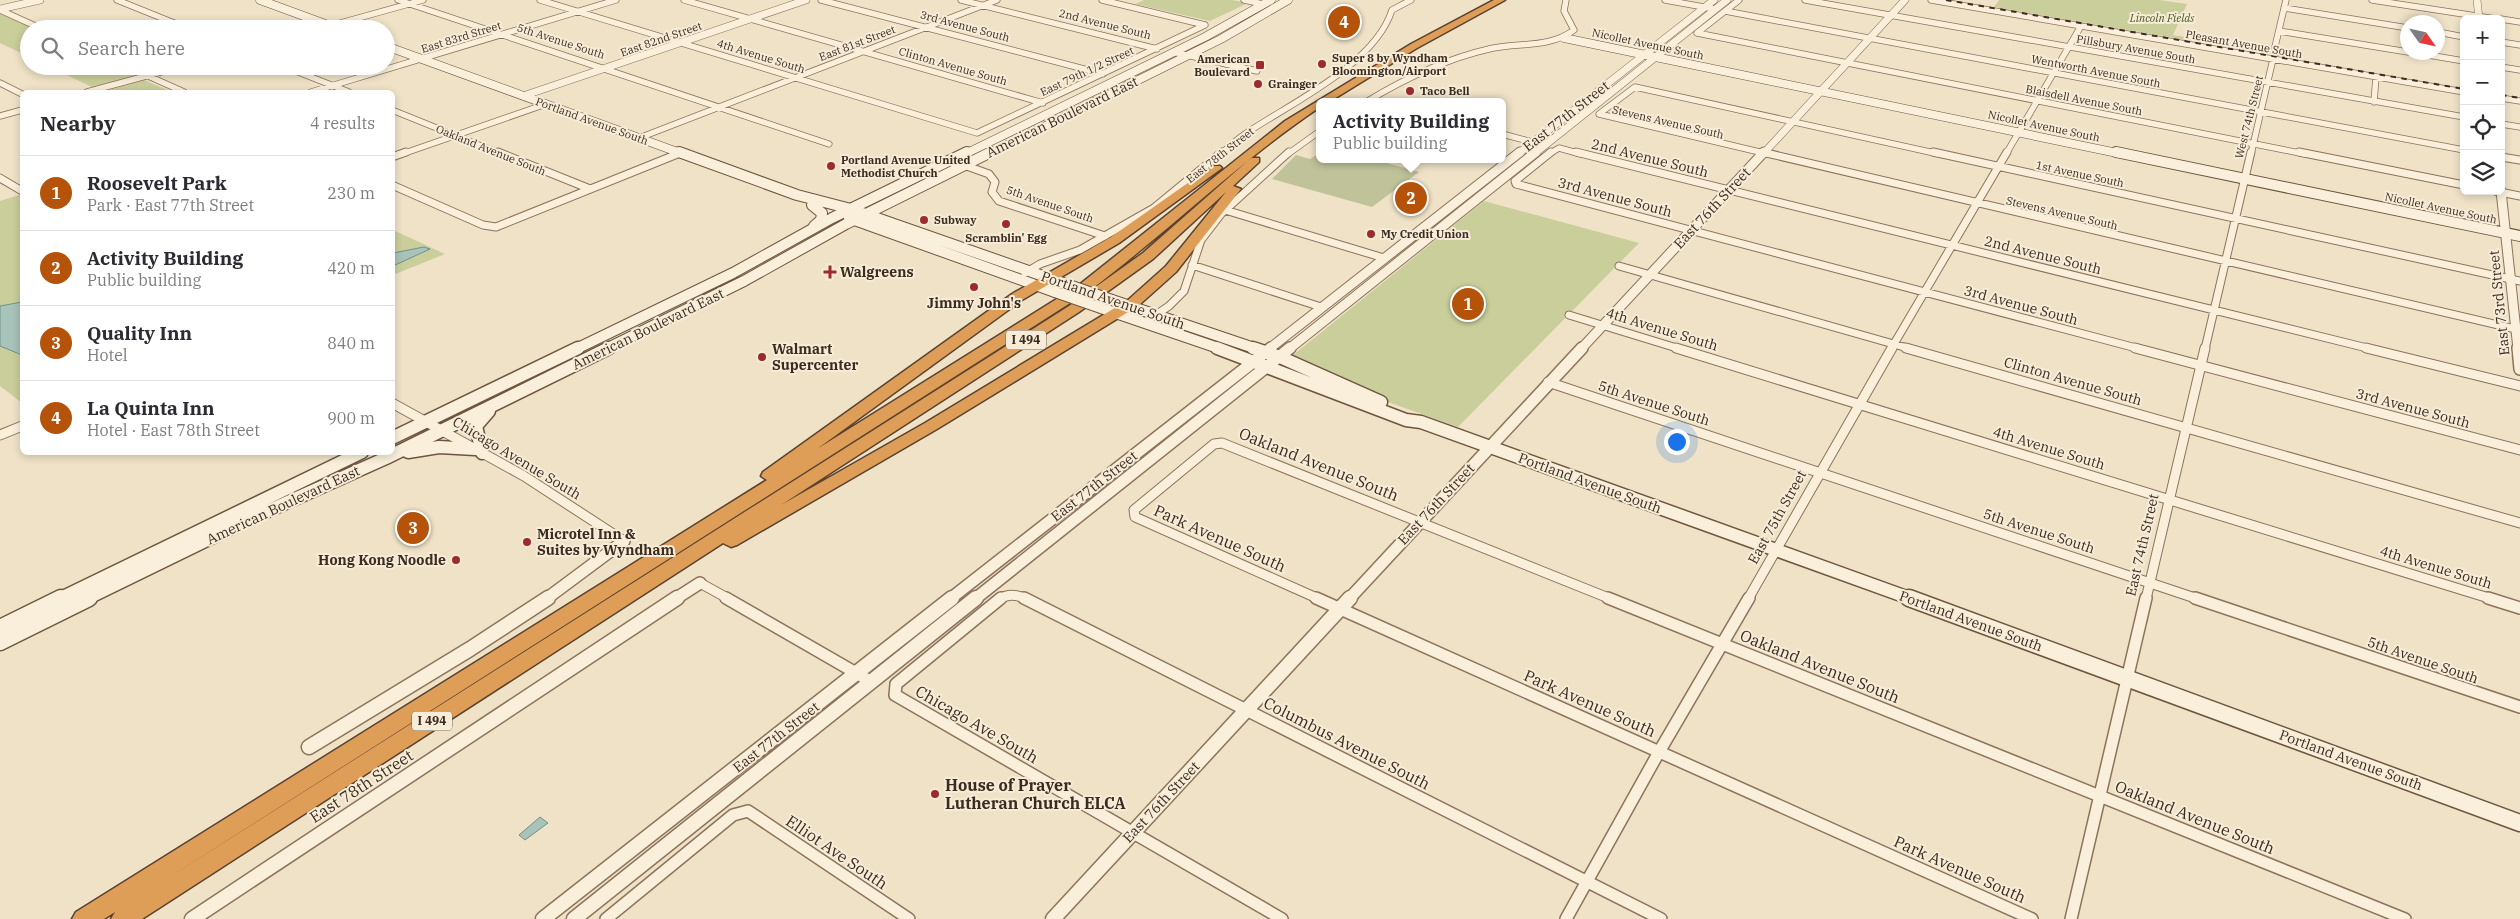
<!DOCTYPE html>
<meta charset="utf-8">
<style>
:root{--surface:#fff;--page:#f2f2f3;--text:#2b2b33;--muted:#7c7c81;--line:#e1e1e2;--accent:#b45309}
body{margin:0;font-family:"IBM Plex Serif",serif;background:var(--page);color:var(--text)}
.controls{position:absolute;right:15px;top:15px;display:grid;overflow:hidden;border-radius:8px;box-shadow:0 2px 8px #0003}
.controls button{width:45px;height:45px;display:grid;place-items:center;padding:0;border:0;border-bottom:1px solid var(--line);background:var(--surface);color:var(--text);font:25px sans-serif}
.compass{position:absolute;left:2400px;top:15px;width:45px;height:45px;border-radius:50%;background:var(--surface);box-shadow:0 2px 8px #0003;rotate:124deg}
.you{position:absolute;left:1676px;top:441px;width:18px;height:18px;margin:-12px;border:4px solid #fff;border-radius:50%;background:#1a73e8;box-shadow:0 0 0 8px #1a73e833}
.badge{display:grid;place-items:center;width:32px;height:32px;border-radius:50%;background:var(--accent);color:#fff;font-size:16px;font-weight:700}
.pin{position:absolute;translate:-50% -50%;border:2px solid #fff;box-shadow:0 1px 5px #0006}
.popup{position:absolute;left:1316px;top:98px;width:190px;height:65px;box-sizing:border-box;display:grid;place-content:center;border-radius:8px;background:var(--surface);filter:drop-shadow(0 1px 4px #0005);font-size:16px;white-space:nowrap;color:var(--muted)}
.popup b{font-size:19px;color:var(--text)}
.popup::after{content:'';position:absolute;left:50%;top:100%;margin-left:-10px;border:10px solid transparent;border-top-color:var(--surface)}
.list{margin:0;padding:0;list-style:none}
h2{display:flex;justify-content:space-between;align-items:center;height:65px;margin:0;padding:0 20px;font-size:21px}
h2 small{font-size:16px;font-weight:400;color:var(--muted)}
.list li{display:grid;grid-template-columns:32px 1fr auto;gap:15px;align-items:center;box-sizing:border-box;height:75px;padding:0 20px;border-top:1px solid var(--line)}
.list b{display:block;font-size:19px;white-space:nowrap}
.list p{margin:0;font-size:16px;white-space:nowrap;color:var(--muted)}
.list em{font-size:16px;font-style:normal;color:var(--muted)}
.icon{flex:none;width:28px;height:28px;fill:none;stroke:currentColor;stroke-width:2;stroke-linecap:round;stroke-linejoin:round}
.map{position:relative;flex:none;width:2520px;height:919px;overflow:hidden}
.search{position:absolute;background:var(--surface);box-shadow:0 2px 8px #0003;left:20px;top:20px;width:375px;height:55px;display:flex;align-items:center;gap:12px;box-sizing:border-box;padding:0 18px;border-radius:28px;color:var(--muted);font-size:19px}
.panel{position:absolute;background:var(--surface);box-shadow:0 2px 8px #0003;left:20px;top:90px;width:375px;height:365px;border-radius:8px}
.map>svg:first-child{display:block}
.green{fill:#cace9b}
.cemetery{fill:#c0c39a}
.water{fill:#a8c3ba;stroke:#6f9288}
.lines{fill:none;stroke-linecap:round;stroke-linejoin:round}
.minor-far3-casing{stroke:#8c735c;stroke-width:7}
.minor-far2-casing{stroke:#8c735c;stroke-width:9}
.minor-far1-casing{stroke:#8c735c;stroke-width:11}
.minor-casing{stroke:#8c735c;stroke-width:14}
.tertiary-far3-casing{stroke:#8c735c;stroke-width:8}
.tertiary-far2-casing{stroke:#8c735c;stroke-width:11}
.tertiary-far1-casing{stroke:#8c735c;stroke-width:14}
.tertiary-casing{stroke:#8c735c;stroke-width:17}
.secondary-far3-casing{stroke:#6e553f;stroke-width:9}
.secondary-far2-casing{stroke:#6e553f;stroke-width:12}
.secondary-far1-casing{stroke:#6e553f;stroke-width:15}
.secondary-casing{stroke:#6e553f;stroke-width:19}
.motorway-casing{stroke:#5a4230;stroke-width:3}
.minor-far3{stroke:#f9efdb;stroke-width:5.5}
.minor-far2{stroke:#f9efdb;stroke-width:7}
.minor-far1{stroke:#f9efdb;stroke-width:9}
.minor{stroke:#f9efdb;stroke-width:11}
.tertiary-far3{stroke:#f9efdb;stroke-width:7}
.tertiary-far2{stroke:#f9efdb;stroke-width:9}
.tertiary-far1{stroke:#f9efdb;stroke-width:11}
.tertiary{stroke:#f9efdb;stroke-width:14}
.secondary-far3{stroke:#f9efdb;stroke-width:8}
.secondary-far2{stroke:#f9efdb;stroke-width:10}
.secondary-far1{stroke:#f9efdb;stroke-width:12}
.secondary{stroke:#f9efdb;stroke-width:16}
.motorway{fill:#de9e58;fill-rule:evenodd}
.rail{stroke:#3c2c20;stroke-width:2;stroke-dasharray:5.5 5.5;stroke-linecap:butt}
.secondary-bridge-casing{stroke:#6e553f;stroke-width:12;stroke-linecap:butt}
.secondary-bridge{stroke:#f9efdb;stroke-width:10}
.poi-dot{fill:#9c2b30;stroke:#f6ecd7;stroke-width:2}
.labels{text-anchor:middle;stroke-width:4;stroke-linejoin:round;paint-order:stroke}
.far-park-label{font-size:11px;font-style:italic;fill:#4e5826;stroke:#f6ecd7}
.far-street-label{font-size:11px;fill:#3c2c20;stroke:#f6ecd7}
.far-poi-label{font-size:11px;font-weight:bold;fill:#3c2c20;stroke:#f6ecd7;text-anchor:start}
.shield{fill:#f6ecd7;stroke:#746657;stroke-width:1}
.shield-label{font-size:12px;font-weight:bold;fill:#3c2c20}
.street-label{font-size:14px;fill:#3c2c20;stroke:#f6ecd7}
.poi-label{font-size:14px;font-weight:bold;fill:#3c2c20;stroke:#f6ecd7;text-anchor:start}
.near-street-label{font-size:16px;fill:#3c2c20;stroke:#f6ecd7}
.near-poi-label{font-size:16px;font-weight:bold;fill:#3c2c20;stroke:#f6ecd7;text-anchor:start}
</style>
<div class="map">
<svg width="2520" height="919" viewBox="0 0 2520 919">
<rect width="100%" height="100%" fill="#efe2c7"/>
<path class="green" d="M 1144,0 L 1232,0 L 1248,3 L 1210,21 L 1135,4 Z
M 1999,0 L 2159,0 L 2187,4 L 2173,35 L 2240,46 L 2245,50 L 1994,7 Z
M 0,13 L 35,29 L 29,29 L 29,57 L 0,43 Z
M 48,66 L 118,66 L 139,76 L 94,88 Z
M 144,80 L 172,92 L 102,92 Z
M 22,194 L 22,403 L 0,386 L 0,201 Z
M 1484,201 L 1639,243 L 1458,427 L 1282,364 Z
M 393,230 L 445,254 L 393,275 Z"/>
<path class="cemetery" d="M 1320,153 L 1320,159 L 1372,159 L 1419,172 L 1372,207 L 1272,179 L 1296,155 L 1310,159 Z"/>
<path class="water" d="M 424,247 L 430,249 L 393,266 L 393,253 Z
M 22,302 L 22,355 L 0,346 L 0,306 Z
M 540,817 L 548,823 L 525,840 L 519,835 Z"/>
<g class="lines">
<defs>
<path id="minor-far3" d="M 117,0 L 189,29
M 398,0 L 829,144
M 540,0 L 977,133 L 1205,25
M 684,0 L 1043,103
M 821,0 L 1103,74
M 961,0 L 1157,49
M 1102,0 L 1205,25
M 1244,0 L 1263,4
M 1665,0 L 1715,9
M 1739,0 L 1697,33 L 2305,154
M 1805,0 L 2464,117
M 1931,0 L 2464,92
M 2286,0 L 2274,51 L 2294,56
M 2372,0 L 2496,19
M 2284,8 L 2408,28
M 0,10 L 42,29
M 1725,11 L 2464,150
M 2501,19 L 2520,22
M 319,29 L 423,0
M 2279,31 L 2408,52
M 2438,32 L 2464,37
M 2501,42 L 2520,45
M 1173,52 L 1257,71
M 2410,52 L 2464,61
M 126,66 L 184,92
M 283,66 L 349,92
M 2501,67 L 2520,70
M 0,83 L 22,94
M 87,92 L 183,66
M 311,92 L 616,0
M 2501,98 L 2520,101
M 1366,102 C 1404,79 1445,59 1489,49 C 1519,42 1548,49 1574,30 L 1564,11 L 1566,0
M 2374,102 L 2376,77
M 392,110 L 501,154
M 0,116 L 22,110
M 2501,124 L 2520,127
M 1502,134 L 1544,145
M 639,138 L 997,0
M 402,154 L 546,104
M 1221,154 C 1230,146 1238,138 1248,132 C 1293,102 1375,64 1392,10 L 1411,0
M 1288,154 L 1320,131
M 1549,154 L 1559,148 L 1581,154
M 1768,154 L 1599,114 L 1635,87 L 1939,154
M 2006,154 L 2081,26
M 2251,154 L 2273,59"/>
<path id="minor-far2" d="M 498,152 L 590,189
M 1551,152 L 1515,181 L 1516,184 L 2140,349
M 1576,152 L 2371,349
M 1762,152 L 2520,330
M 1933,152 L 2520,281
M 2299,152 L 2464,185
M 392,157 L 406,152
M 2501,157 L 2520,160
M 950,160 L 989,174 L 995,182 L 992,192 L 999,201 L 1105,236
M 0,178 L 22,191
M 392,185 L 483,225 L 496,227 L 680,153
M 2495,191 L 2520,196
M 1225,210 L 1384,258
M 1192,265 L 1321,307
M 1619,266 L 1911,349
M 1025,273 L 1040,264 L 1080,250 L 1154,208 L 1222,152
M 1569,315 L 1680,349
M 1144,323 L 1169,306 L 1184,291 L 1201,240 L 1221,214 L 1289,152
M 1891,349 L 2007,152
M 2205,349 L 2251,152"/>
<path id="minor-far1" d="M 1676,348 L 2492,599
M 1906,348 L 2520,523
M 2135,348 L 2520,450
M 2366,348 L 2520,386
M 1548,382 L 2198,599
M 392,403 L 524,476 L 624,541
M 0,435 L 22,426
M 700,583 L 729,599
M 1000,599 C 1008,593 1018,595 1027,599
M 1319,599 L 1135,517 L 1134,510 L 1214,444 L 1222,443 L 1611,599
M 1748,599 L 1892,348
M 2146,599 L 2205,348"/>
<path id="minor" d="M 726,598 L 870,681
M 1001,598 L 896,684 L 895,695 L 1282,919
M 1024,598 L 1661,919
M 1316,598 L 2032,919
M 1608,598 L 2405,919
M 2195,598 L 2520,707
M 2488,598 L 2520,608
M 606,919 L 733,815 L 748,811 L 909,919
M 1566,919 L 1659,752 L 1749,598
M 2071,919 L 2146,598"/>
<path id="tertiary-far3" d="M 2477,0 L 2479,19
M 0,9 L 40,0
M 523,96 L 806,0
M 1518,154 L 1714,0
M 1534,154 L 1727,0
M 1763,154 L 1905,0"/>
<path id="tertiary-far2" d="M 2501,191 L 2518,349
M 1269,349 L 1520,152
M 1289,349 L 1536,152
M 1581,349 L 1764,152"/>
<path id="tertiary-far1" d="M 2518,348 L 2520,369
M 546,599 L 624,541
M 675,599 L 700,583
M 950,599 L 1271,348
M 975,599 L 1290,348
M 1349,599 L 1582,348"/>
<path id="tertiary" d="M 309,747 L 470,649 L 548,598
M 192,919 L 677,598
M 543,919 L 952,598
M 574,919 L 976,598
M 1053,919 L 1350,598"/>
<path id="secondary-far3" d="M 260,0 L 339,29
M 1564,38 L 2122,154
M 386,46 L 683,154
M 965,154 L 1205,37 L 1271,0
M 989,154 L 1221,39 L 1288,0"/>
<path id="secondary-far2" d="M 679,152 L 797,195 L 851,209 L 1066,284
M 2116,152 L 2520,236
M 812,205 L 822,213 L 821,220 L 814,226
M 849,218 L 1055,292
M 1112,300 L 1257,349
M 1101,308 L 1221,349
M 576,349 L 733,273 L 832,218 L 967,152
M 606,349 L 744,281 L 846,224 L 991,152"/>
<path id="secondary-far1" d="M 1217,348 L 1406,420 L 1421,422 L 1912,599
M 1253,348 L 1280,357 L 1381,402
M 392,438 L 578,348
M 408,452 L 439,447 L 475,449
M 482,453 L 476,426 L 489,411
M 59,599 L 362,452
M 86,599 L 250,519 L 386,458 L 609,348"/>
<path id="secondary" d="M 1909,598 L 2520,823
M 0,628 L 61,598
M 0,642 L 89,598"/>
<path id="motorway" d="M 1494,0 L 1505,0 L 1417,48 L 1329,102 L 1320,102 L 1320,107 C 1238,162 1168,232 1089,291 L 157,885 L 1069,306 L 1143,253 L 1251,158 L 1259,158 L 1259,162 L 1233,186 L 1241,189 L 1176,272 L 1138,306 L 937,429 L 737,545 L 731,547 L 723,543 L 142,919 L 111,919 L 115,912 L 104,919 L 72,919 L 76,912 L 767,480 L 761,476 L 763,472 L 1012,294 L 1111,237 L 1212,166 L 1220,166 L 1222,168 L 1119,243 L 1022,300 L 817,449 L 1079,285 L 1285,121 L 1411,44 ZM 1226,192 L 1166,266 L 1128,300 L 925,423 L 781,505 L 1079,312 L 1153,259 Z"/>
</defs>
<use href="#minor-far3" class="minor-far3-casing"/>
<use href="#minor-far2" class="minor-far2-casing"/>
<use href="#minor-far1" class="minor-far1-casing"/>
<use href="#minor" class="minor-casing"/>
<use href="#tertiary-far3" class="tertiary-far3-casing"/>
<use href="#tertiary-far2" class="tertiary-far2-casing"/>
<use href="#tertiary-far1" class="tertiary-far1-casing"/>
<use href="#tertiary" class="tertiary-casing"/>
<use href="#secondary-far3" class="secondary-far3-casing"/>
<use href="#secondary-far2" class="secondary-far2-casing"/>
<use href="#secondary-far1" class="secondary-far1-casing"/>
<use href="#secondary" class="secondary-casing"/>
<use href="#motorway" class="motorway-casing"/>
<use href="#minor-far3" class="minor-far3"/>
<use href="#minor-far2" class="minor-far2"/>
<use href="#minor-far1" class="minor-far1"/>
<use href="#minor" class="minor"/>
<use href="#tertiary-far3" class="tertiary-far3"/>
<use href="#tertiary-far2" class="tertiary-far2"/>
<use href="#tertiary-far1" class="tertiary-far1"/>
<use href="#tertiary" class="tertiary"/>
<use href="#secondary-far3" class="secondary-far3"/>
<use href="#secondary-far2" class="secondary-far2"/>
<use href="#secondary-far1" class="secondary-far1"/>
<use href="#secondary" class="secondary"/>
<use href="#motorway" class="motorway"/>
<path class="rail" d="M 1946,0 L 2464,89
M 2501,95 L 2520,98"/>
<defs>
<path id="secondary-bridge" d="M 1066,284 L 1112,300
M 1055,292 L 1101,308"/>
</defs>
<use href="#secondary-bridge" class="secondary-bridge-casing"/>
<use href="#secondary-bridge" class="secondary-bridge"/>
</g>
<g class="poi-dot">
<circle cx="1322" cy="64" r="5"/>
<rect x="1255" y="60" width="10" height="10" rx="2.5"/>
<circle cx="1258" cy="84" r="5"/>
<circle cx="1410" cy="91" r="5"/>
<circle cx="831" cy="166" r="5"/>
<circle cx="924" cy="220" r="5"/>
<circle cx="1006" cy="224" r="5"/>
<circle cx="1371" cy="234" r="5"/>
<path d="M827.5 264.5h5v5h5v5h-5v5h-5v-5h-5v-5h5z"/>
<circle cx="974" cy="287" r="5"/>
<circle cx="762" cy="357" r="5"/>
<circle cx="527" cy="542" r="5"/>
<circle cx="456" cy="560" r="5"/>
<circle cx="935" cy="794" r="5"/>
</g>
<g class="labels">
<g class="far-park-label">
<text x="2162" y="22">Lincoln Fields</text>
</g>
<g class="far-street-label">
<text transform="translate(1105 24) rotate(14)" y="4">2nd Avenue South</text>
<text transform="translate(965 26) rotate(15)" y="4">3rd Avenue South</text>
<text transform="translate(461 37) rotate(-17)" y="4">East 83rd Street</text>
<text transform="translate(661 39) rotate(-19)" y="4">East 82nd Street</text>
<text transform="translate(561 41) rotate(18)" y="4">5th Avenue South</text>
<text transform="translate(857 43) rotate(-21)" y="4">East 81st Street</text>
<text transform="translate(1648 44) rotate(12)" y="4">Nicollet Avenue South</text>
<text transform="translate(2244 44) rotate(10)" y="4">Pleasant Avenue South</text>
<text transform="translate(2136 49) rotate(10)" y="4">Pillsbury Avenue South</text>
<text transform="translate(761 56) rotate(17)" y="4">4th Avenue South</text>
<text transform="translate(953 66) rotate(16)" y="4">Clinton Avenue South</text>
<text transform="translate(1087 71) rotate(-25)" y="4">East 79th 1/2 Street</text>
<text transform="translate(2096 71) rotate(11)" y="4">Wentworth Avenue South</text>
<text transform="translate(2084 100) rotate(11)" y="4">Blaisdell Avenue South</text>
<text transform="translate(2249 117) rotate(-76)" y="4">West 74th Street</text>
<text transform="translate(592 121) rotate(20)" y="4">Portland Avenue South</text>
<text transform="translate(1668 122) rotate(13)" y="4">Stevens Avenue South</text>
<text transform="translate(2044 126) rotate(12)" y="4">Nicollet Avenue South</text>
<text transform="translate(491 150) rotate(22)" y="4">Oakland Avenue South</text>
<text transform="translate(1220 155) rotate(-38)" y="4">East 78th Street</text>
<text transform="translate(2080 174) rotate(12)" y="4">1st Avenue South</text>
<text transform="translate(1050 204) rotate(19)" y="4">5th Avenue South</text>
<text transform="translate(2441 208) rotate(12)" y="4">Nicollet Avenue South</text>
<text transform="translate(2062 213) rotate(13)" y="4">Stevens Avenue South</text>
</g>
<g class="far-poi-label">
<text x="1332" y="62">Super 8 by Wyndham<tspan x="1332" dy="13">Bloomington/Airport</tspan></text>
<text x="1250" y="63" text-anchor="end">American<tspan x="1250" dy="13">Boulevard</tspan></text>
<text x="1268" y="88">Grainger</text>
<text x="1420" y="95">Taco Bell</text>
<text x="841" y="164">Portland Avenue United<tspan x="841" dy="13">Methodist Church</tspan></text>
<text x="934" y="224">Subway</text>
<text x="1381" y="238">My Credit Union</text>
<text x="1006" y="242" text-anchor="middle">Scramblin' Egg</text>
</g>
<g class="shield">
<rect x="1006" y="330.5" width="40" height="19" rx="4"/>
<rect x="412" y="711.5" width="40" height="19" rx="4"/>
</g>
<g class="shield-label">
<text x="1026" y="344">I 494</text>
<text x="432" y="725">I 494</text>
</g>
<g class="street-label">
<text transform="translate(1566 116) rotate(-38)" y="5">East 77th Street</text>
<text transform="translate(1062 117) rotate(-26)" y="5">American Boulevard East</text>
<text transform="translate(1650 158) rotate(14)" y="5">2nd Avenue South</text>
<text transform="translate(1615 197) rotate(15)" y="5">3rd Avenue South</text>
<text transform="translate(1712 208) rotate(-47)" y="5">East 76th Street</text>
<text transform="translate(2043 255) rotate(14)" y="5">2nd Avenue South</text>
<text transform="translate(1113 300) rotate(19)" y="5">Portland Avenue South</text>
<text transform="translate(2499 303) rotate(-96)" y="5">East 73rd Street</text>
<text transform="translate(2021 305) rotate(15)" y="5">3rd Avenue South</text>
<text transform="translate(648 329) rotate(-26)" y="5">American Boulevard East</text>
<text transform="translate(1662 329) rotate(17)" y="5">4th Avenue South</text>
<text transform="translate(2073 381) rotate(16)" y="5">Clinton Avenue South</text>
<text transform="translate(1654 403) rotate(18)" y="5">5th Avenue South</text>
<text transform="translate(2413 408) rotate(15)" y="5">3rd Avenue South</text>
<text transform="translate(2049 448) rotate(17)" y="5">4th Avenue South</text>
<text transform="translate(517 458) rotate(31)" y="5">Chicago Avenue South</text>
<text transform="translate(1590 483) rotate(20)" y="5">Portland Avenue South</text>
<text transform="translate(1094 486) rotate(-38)" y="5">East 77th Street</text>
<text transform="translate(1436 504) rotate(-47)" y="5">East 76th Street</text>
<text transform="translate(283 505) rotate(-25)" y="5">American Boulevard East</text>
<text transform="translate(1777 517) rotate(-61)" y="5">East 75th Street</text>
<text transform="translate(2039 531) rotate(18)" y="5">5th Avenue South</text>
<text transform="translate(2142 545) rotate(-77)" y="5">East 74th Street</text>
<text transform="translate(2436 567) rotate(17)" y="5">4th Avenue South</text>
<text transform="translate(1971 621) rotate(20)" y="5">Portland Avenue South</text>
<text transform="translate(2423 660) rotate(19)" y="5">5th Avenue South</text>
<text transform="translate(776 737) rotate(-38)" y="5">East 77th Street</text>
<text transform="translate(2351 760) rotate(20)" y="5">Portland Avenue South</text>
<text transform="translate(1161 802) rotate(-47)" y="5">East 76th Street</text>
</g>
<g class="poi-label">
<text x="840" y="277">Walgreens</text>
<text x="974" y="308" text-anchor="middle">Jimmy John's</text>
<text x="772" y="354">Walmart<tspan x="772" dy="16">Supercenter</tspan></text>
<text x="537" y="539">Microtel Inn &amp;<tspan x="537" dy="16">Suites by Wyndham</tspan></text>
<text x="446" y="565" text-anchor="end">Hong Kong Noodle</text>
</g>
<g class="near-street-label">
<text transform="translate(1319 464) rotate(22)" y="6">Oakland Avenue South</text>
<text transform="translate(1220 538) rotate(24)" y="6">Park Avenue South</text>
<text transform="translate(1820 666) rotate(22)" y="6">Oakland Avenue South</text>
<text transform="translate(1590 703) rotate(24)" y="6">Park Avenue South</text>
<text transform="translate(977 724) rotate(30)" y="6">Chicago Ave South</text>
<text transform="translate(1347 743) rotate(27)" y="6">Columbus Avenue South</text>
<text transform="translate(361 786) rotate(-33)" y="6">East 78th Street</text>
<text transform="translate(2195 817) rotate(22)" y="6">Oakland Avenue South</text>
<text transform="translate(837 852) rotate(34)" y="6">Elliot Ave South</text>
<text transform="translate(1960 869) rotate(24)" y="6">Park Avenue South</text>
</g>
<g class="near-poi-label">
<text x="945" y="791">House of Prayer<tspan x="945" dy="18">Lutheran Church ELCA</tspan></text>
</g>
</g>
</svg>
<div class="controls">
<button>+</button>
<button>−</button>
<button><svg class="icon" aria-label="locate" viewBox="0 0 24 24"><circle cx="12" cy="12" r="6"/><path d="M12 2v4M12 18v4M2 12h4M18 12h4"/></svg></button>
<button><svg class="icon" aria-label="layers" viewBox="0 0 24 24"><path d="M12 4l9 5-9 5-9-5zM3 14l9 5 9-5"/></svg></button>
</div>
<svg class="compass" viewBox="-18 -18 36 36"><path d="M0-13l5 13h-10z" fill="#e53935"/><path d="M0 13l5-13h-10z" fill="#7c7c81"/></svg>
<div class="you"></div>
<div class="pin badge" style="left:1468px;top:304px">1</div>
<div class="pin badge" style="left:1411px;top:198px">2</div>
<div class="popup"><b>Activity Building</b>Public building</div>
<div class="pin badge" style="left:413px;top:528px">3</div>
<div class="pin badge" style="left:1344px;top:22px">4</div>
<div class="search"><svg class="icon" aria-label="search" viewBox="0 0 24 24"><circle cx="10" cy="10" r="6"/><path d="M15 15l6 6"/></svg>Search here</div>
<section class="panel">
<h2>Nearby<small>4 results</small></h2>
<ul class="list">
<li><span class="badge">1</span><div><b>Roosevelt Park</b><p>Park · East 77th Street</p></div><em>230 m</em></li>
<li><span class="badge">2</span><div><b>Activity Building</b><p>Public building</p></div><em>420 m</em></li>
<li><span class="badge">3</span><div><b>Quality Inn</b><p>Hotel</p></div><em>840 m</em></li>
<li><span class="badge">4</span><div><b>La Quinta Inn</b><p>Hotel · East 78th Street</p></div><em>900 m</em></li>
</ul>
</section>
</div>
